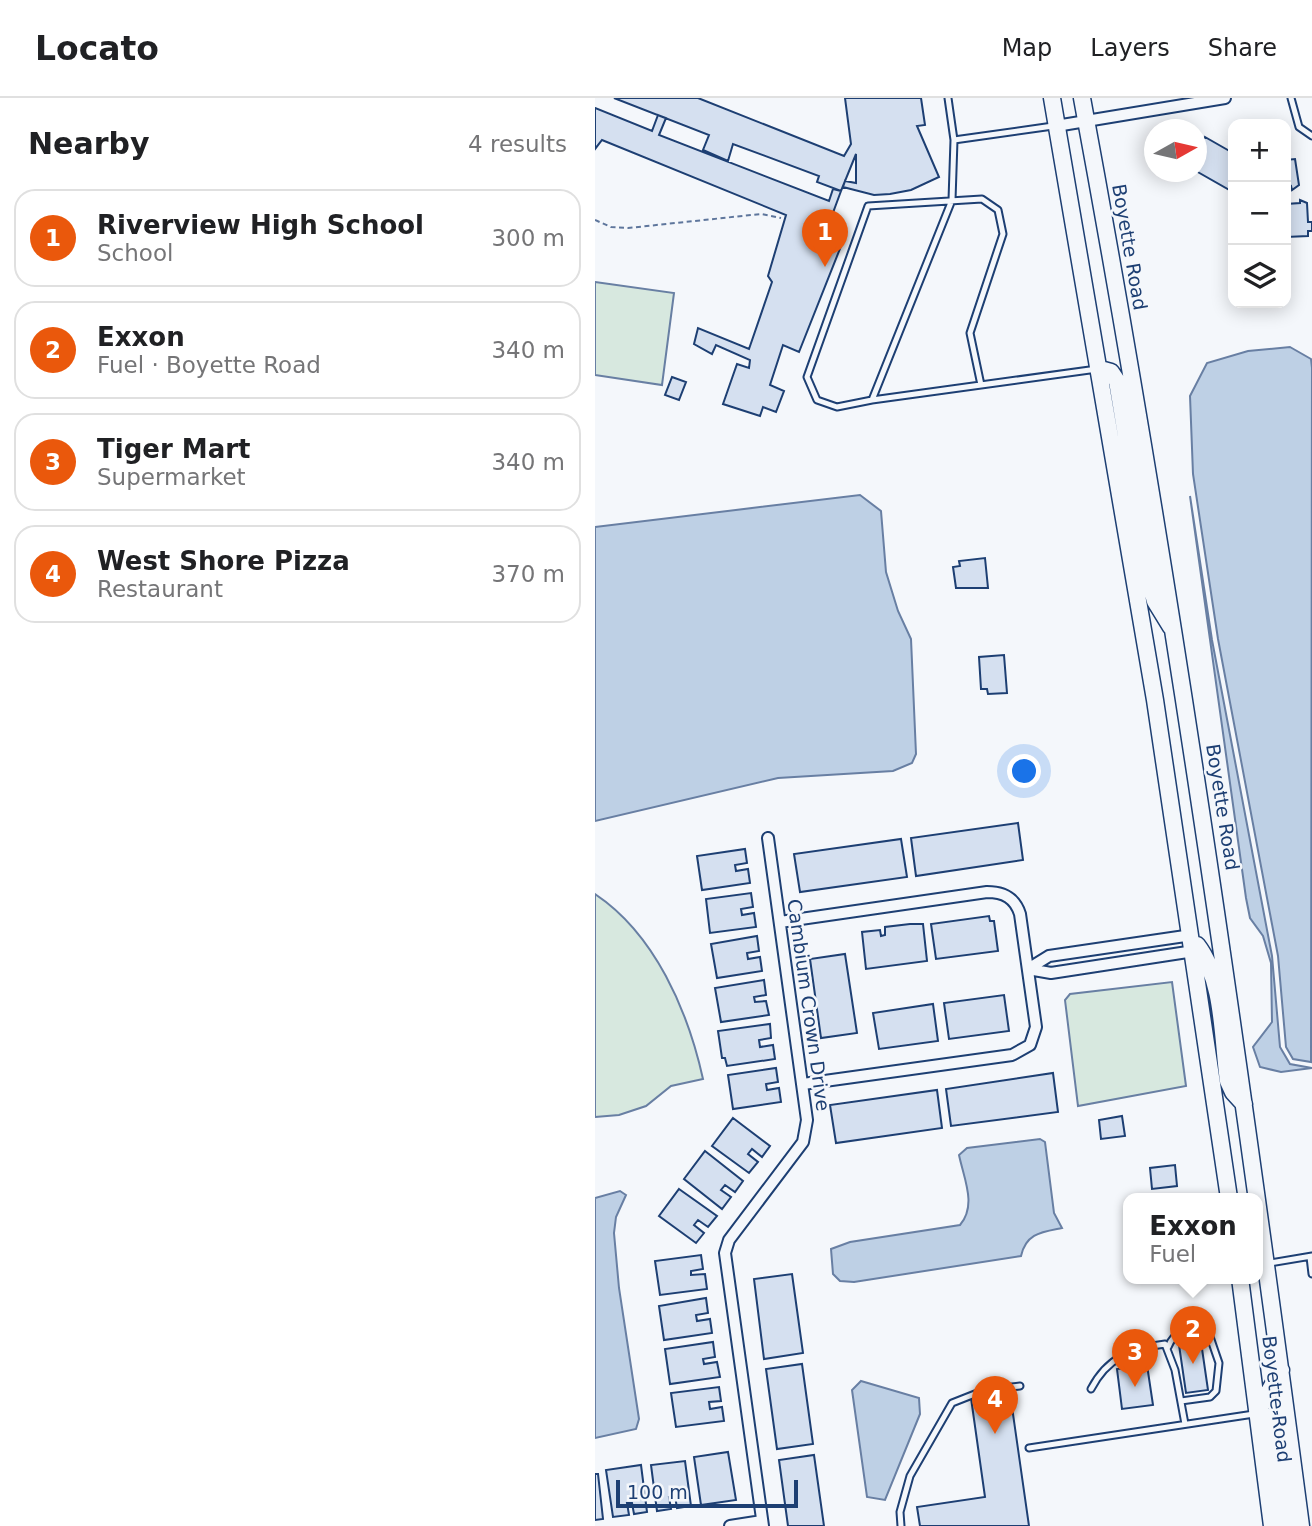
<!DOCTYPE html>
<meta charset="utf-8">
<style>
:root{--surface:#fff;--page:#f2f2f2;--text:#202124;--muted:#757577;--line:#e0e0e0;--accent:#ea580c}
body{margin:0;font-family:"DejaVu Sans",sans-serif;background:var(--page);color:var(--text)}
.controls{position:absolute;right:21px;top:21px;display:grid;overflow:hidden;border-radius:14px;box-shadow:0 4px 18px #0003}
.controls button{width:63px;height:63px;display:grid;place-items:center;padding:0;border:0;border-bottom:2px solid var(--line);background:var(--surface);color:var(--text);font:35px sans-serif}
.compass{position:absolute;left:549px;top:21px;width:63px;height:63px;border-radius:50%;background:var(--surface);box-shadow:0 4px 18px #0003;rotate:82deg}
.scale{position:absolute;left:21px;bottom:18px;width:182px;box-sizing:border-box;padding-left:7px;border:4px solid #1d3f73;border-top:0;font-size:19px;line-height:24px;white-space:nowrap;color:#1d3f73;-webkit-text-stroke:5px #f4f7fb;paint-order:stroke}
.you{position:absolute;left:430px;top:674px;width:24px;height:24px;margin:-18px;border:5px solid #fff;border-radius:50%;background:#1a73e8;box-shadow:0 0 0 10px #1a73e833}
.badge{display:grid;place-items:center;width:46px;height:46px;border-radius:50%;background:var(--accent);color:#fff;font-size:23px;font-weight:700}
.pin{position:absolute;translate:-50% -58px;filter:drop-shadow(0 2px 4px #0008)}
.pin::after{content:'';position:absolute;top:37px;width:24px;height:21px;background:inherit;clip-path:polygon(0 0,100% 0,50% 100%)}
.popup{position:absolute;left:528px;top:1095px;width:140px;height:91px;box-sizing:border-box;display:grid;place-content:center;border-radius:14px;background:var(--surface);filter:drop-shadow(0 2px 5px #0005);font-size:23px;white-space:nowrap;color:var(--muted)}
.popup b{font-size:26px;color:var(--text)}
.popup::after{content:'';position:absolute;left:50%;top:100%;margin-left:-14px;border:14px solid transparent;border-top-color:var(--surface)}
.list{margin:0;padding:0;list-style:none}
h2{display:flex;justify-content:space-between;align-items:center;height:91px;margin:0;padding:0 28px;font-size:30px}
h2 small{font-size:23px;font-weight:400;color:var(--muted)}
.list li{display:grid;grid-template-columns:46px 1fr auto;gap:21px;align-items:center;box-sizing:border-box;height:98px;margin:0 14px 14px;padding:0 14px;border:2px solid var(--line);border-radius:21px}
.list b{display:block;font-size:26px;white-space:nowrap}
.list p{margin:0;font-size:23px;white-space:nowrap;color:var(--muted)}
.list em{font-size:23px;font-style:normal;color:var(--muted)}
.icon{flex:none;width:38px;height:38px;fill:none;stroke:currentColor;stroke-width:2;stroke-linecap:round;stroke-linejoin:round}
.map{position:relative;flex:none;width:717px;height:1428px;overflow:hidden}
header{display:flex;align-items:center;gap:42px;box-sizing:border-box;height:98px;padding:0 35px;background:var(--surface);border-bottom:2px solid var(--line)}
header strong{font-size:33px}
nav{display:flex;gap:38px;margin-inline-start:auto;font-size:24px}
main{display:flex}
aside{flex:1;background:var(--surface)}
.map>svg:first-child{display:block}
.green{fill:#d7e8df;stroke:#687fa3;stroke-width:2}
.water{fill:#bed0e5;stroke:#687fa3;stroke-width:2}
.building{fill:#d5e0f0;stroke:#1d3f73;stroke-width:2}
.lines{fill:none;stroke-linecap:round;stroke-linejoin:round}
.lane-casing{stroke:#1d3f73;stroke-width:9}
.street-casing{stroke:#1d3f73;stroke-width:14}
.secondary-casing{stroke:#1d3f73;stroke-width:19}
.path{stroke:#5e769c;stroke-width:2;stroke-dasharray:5 3.5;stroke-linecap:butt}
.lane{stroke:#f4f7fb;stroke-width:5}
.street{stroke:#f4f7fb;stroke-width:10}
.secondary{stroke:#f4f7fb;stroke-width:16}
.labels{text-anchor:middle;stroke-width:5;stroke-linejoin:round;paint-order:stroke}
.street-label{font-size:19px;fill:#1d3f73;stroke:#f4f7fb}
</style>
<header>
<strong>Locato</strong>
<nav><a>Map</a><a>Layers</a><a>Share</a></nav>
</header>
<main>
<aside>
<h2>Nearby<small>4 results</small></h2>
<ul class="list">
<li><span class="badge">1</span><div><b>Riverview High School</b><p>School</p></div><em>300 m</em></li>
<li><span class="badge">2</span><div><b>Exxon</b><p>Fuel · Boyette Road</p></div><em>340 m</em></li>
<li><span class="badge">3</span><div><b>Tiger Mart</b><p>Supermarket</p></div><em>340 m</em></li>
<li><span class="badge">4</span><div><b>West Shore Pizza</b><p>Restaurant</p></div><em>370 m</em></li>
</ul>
</aside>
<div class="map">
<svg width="717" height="1428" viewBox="0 0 717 1428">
<rect width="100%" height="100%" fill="#f4f7fb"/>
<path class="green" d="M 0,184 L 79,195 L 67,287 L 0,277 Z
M 0,796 C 60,836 93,913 108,981 L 76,988 L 51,1008 L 24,1017 L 0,1019 Z
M 577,884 L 591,988 L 483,1008 L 470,902 L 475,896 Z"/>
<path class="water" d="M 695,249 L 716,261 L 717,270 L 716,964 L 698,961 L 691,949 L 683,858 L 623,541 L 598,376 L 595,298 L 612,265 L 653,253 Z
M 265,397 L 286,413 L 291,474 L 303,513 L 316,541 L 321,656 L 317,665 L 298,673 L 183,680 L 0,723 L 0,429 Z
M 595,398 L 617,542 L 677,858 L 685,949 L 695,966 L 717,970 L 686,974 L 665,969 L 658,949 L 677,924 L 676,865 L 668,838 L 655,820 L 651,800 Z
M 445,1041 L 450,1044 L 459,1115 L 467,1130 C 447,1134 431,1135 426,1158 L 259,1184 L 245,1183 L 238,1176 L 236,1151 L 255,1144 L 365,1127 C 382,1107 369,1081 364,1057 L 372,1050 Z
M 25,1093 L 31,1097 L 21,1119 L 19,1135 L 24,1190 L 44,1321 L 41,1331 L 0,1340 L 0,1100 Z
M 266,1283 L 324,1300 L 325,1316 L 290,1402 L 272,1399 L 257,1292 Z"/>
<path class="building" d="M 19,0 L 103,0 L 249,58 L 256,46 L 250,0 L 326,0 L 330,27 L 322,28 L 344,79 L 316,92 L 295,96 L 279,97 L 248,89 L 250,83 L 261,85 L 261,56 L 246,93 L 222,84 L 224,78 L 138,46 L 133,63 L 108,52 L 114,37 Z
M 0,10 L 57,33 L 63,17 L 71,20 L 64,37 L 234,103 L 238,91 L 246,93 L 232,131 L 250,138 L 204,254 L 188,247 L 175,287 L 189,293 L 181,314 L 168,309 L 165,318 L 128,306 L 142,266 L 154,270 L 155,262 L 121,247 L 117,256 L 99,246 L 103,230 L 154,251 L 177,184 L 173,178 L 191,117 L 7,42 L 0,51 Z
M 610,39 L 638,55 L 638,94 L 601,73 L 601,56 Z
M 700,61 L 704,87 L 697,92 L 696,88 L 691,89 L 691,62 Z
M 705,102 L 712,105 L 713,124 L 717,124 L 717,133 L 713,133 L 713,138 L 691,139 L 691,106 L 705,105 Z
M 77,279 L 91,284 L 84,302 L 70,297 Z
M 390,460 L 393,490 L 361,490 L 358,469 L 365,468 L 364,463 Z
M 409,557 L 412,595 L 393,596 L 392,591 L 386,591 L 384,559 Z
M 423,725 L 428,762 L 321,778 L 316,740 Z
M 306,741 L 312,779 L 205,794 L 199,756 Z
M 150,751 L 152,765 L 140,767 L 141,773 L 153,771 L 155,785 L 107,792 L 102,758 Z
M 156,795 L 158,809 L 146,811 L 147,817 L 159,815 L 161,829 L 115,835 L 111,801 Z
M 394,818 L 395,823 L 399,823 L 403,853 L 341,861 L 336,826 Z
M 315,826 L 328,826 L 332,863 L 271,871 L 267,834 L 285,832 L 286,838 L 290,837 L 290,829 Z
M 162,838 L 164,853 L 152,855 L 153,861 L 165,859 L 167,873 L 122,880 L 116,846 Z
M 250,856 L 262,935 L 226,940 L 215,861 Z
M 169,882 L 171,897 L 159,899 L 160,904 L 171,903 L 174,917 L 126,924 L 120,890 Z
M 409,897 L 414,933 L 354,941 L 349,905 Z
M 338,906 L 343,943 L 284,951 L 278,915 Z
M 175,926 L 176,940 L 164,942 L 165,949 L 178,947 L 180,961 L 132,968 L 130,960 L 127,960 L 123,933 Z
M 181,970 L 183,984 L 171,986 L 172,992 L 184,990 L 186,1004 L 138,1011 L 133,977 Z
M 458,975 L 463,1014 L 356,1028 L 351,991 Z
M 342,992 L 347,1030 L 241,1045 L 235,1007 Z
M 527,1018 L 530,1038 L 506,1041 L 504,1022 Z
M 138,1020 L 175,1048 L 167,1059 L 157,1051 L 153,1056 L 163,1064 L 154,1075 L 117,1048 Z
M 110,1053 L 148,1083 L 140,1094 L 130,1087 L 126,1092 L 136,1099 L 127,1111 L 89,1081 Z
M 580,1067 L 582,1088 L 557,1091 L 555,1070 Z
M 84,1091 L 122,1118 L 113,1129 L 103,1122 L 99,1127 L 109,1135 L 101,1145 L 64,1118 Z
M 106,1157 L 108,1171 L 96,1173 L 96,1177 L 110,1176 L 112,1191 L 65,1197 L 60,1163 Z
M 197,1176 L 208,1255 L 169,1261 L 159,1181 Z
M 111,1200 L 113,1215 L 101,1217 L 102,1223 L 115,1221 L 117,1235 L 69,1242 L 64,1208 Z
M 605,1237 L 613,1292 L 591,1295 L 583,1240 Z
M 118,1244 L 120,1259 L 108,1261 L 109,1266 L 122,1264 L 125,1279 L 75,1286 L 70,1251 Z
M 207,1266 L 218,1346 L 182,1351 L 171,1271 Z
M 552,1267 L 558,1307 L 527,1311 L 522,1271 Z
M 124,1289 L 126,1303 L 114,1304 L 115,1311 L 127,1309 L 129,1323 L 81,1329 L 76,1295 Z
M 415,1295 L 434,1428 L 325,1428 L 322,1409 L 390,1399 L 376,1300 Z
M 133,1354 L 141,1402 L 106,1407 L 99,1359 Z
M 219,1357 L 229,1428 L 193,1428 L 184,1362 Z
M 90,1363 L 96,1408 L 82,1410 L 80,1398 L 74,1399 L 76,1411 L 62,1413 L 56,1367 Z
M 46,1367 L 52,1414 L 39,1416 L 37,1405 L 32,1405 L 34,1417 L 18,1419 L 11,1372 Z
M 0,1376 L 3,1376 L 8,1421 L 0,1422 Z"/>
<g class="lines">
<defs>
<path id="lane" d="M 353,0 L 359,42
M 696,0 L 704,29 L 717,38
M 458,28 L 359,42 L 357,102 L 277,302 L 502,271
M 277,302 L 242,309 L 222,302 L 212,279 L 273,108 L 387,101 L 403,112 L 408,136 L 375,235 L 386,287
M 715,1159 L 717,1176
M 663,1167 L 717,1158
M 573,1249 C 581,1230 593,1231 612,1230 L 624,1265 L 621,1293 L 615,1299 L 586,1303
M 496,1291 C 512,1260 536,1250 570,1246 L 580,1272 L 590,1326
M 434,1350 L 659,1316
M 306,1428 L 305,1414 L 315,1378 L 357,1305 L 390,1292 L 425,1288"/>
<path id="street" d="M 461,28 L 630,0
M 185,824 L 392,794 C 409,794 420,800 425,816 L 441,929 L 435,947 L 417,957 L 208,986
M 433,871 L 454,858 L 597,837
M 433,871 L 456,875 L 599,853
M 135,1428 L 167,1423
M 168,1428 L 130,1155 L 134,1142 L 208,1044 L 212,1022 L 173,740"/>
<path id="secondary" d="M 457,0 L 560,602 L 634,1100
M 487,0 C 575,474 643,950 706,1428
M 505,271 L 516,274 L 522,283 L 556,489 L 560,503 L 576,529
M 602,847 C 629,882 627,940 633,983 L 638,994 L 649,1006
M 645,1180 L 677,1428
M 662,1315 L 672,1319 L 678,1331 L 693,1428
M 662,1315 L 686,1272"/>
</defs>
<use href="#lane" class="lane-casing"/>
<use href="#street" class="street-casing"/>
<use href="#secondary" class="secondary-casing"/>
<path class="path" d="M 0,122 L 16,129 L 33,130 L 166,116 L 186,120"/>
<use href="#lane" class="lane"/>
<use href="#street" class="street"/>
<use href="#secondary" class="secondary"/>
</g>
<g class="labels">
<g class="street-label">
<text transform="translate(535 149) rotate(80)" y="7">Boyette Road</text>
<text transform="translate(628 709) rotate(81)" y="7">Boyette Road</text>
<text transform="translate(214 907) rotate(82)" y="7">Cambium Crown Drive</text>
<text transform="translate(682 1301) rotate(83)" y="7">Boyette Road</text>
</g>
</g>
</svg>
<div class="controls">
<button>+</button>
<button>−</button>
<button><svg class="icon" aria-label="layers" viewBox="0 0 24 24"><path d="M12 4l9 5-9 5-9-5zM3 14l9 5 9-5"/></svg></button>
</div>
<svg class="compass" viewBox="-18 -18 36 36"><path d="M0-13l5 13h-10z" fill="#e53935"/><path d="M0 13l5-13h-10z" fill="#757577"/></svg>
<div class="scale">100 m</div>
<div class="you"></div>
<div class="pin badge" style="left:230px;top:169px">1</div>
<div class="pin badge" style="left:598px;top:1266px">2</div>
<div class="popup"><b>Exxon</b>Fuel</div>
<div class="pin badge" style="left:540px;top:1289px">3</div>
<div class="pin badge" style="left:400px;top:1336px">4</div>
</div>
</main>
